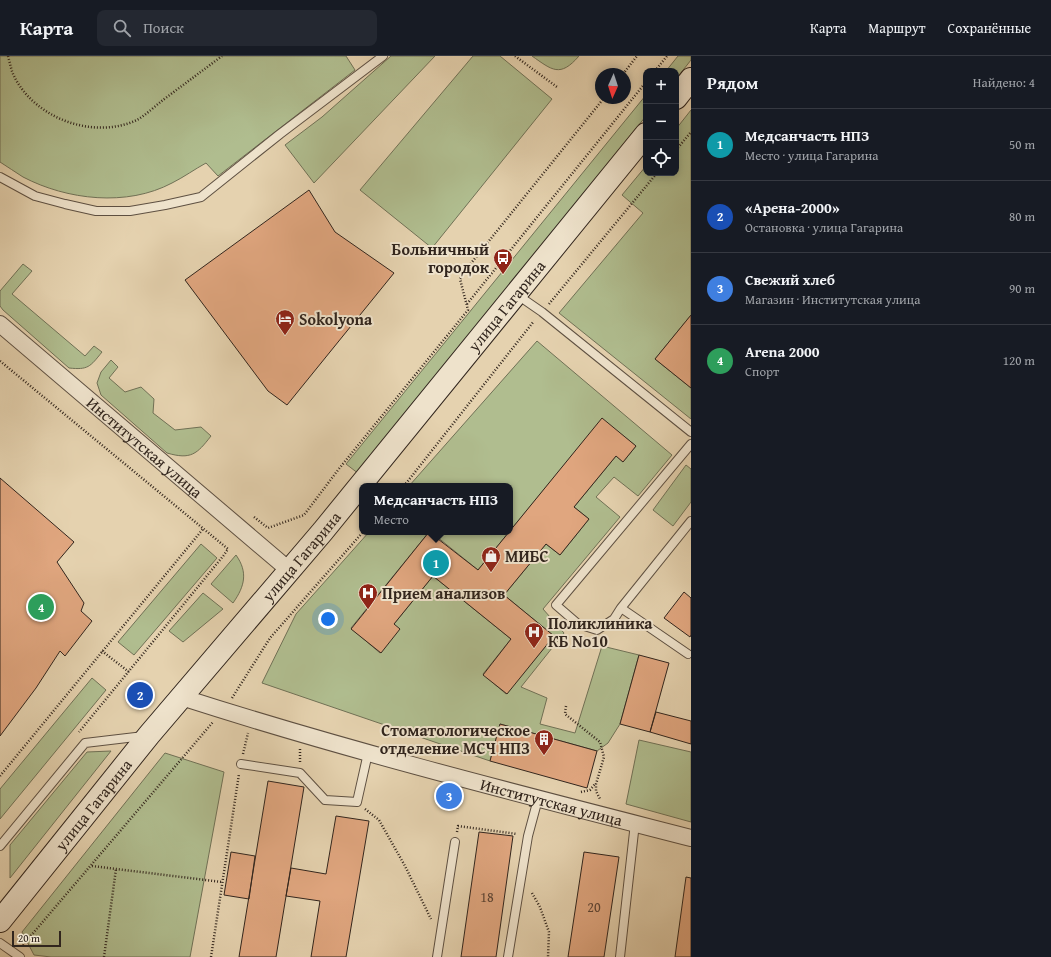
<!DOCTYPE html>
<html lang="ru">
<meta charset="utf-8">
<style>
:root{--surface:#171b24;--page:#242831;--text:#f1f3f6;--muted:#9ea1a6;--line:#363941;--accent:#0f766e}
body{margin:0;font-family:"Gentium Book Plus",serif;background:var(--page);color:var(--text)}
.controls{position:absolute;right:12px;top:12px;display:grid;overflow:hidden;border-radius:8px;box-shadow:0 2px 10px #0003}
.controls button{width:36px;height:36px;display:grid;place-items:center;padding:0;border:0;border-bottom:1px solid var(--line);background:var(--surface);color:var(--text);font:20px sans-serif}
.compass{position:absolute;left:595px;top:12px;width:36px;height:36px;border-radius:50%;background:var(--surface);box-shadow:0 2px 10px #0003;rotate:183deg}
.scale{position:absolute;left:12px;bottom:10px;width:49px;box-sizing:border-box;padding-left:4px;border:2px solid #31251d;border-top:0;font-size:11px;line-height:14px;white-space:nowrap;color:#31251d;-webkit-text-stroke:3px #eee2cb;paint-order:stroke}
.you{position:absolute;left:328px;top:563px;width:14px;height:14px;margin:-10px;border:3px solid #fff;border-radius:50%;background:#1a73e8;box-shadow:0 0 0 6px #1a73e833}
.badge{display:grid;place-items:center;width:26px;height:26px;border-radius:50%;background:var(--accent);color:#fff;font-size:13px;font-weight:700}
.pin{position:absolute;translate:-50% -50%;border:2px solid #fff;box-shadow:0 1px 4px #0006}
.popup{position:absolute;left:359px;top:427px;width:154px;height:52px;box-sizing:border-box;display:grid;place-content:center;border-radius:8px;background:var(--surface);filter:drop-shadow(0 1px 3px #0005);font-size:13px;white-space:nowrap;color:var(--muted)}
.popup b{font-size:15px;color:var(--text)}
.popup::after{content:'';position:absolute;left:50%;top:100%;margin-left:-8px;border:8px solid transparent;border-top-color:var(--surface)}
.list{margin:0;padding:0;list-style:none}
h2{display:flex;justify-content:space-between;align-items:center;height:52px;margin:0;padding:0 16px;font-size:17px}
h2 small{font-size:13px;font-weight:400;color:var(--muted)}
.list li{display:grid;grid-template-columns:26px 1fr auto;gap:12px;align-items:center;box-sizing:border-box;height:72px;padding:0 16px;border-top:1px solid var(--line)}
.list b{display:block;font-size:15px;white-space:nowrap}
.list p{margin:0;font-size:13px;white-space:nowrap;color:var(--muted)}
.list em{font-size:13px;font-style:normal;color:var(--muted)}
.icon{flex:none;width:22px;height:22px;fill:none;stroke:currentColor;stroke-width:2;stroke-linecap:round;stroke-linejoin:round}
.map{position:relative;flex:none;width:691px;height:901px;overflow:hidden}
header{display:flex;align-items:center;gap:24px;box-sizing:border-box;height:56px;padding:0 20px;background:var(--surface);border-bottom:1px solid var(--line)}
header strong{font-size:19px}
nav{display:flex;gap:22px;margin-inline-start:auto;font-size:14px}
.search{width:280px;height:36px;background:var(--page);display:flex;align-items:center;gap:10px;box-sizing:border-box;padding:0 14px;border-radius:8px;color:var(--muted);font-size:15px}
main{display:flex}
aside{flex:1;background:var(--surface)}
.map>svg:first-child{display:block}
.green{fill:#b0bd8f;stroke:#707156}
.building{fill:#e0a67f;stroke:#31251d}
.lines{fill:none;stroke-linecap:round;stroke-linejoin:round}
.lane-casing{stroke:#5e5042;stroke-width:10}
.street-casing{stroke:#5e5042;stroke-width:18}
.secondary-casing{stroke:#31251d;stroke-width:24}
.path{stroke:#31251d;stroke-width:2.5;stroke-dasharray:1 2;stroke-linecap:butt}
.lane{stroke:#eee2cb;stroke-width:8}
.street{stroke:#eee2cb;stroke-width:16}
.secondary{stroke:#eee2cb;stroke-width:22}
.labels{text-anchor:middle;stroke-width:4;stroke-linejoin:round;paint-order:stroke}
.number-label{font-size:14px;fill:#5d4536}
.poi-label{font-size:16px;font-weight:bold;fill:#31251d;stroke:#eee2cb;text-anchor:start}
.street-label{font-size:16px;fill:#31251d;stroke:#eee2cb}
</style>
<header>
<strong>Карта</strong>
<div class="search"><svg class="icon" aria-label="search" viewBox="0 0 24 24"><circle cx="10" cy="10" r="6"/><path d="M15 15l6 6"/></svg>Поиск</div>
<nav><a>Карта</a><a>Маршрут</a><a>Сохранённые</a></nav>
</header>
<main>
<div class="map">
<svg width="691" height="901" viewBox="0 0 691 901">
<rect width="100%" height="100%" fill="#e5d2af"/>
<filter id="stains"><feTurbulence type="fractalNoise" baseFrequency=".005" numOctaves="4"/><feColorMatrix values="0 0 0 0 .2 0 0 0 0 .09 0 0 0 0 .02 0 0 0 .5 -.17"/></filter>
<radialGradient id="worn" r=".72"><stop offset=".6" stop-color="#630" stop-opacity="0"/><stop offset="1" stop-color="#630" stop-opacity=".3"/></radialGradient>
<path class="green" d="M 0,0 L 346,0 L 355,14 L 218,120 L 206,107 C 195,113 184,121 172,127 C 127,151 67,144 23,121 C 15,116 8,111 0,106 Z
M 391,0 L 435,0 L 314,127 L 285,89 L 322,61 Z
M 473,0 L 500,0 L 552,43 L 432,192 L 360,134 Z
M 532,0 L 579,0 C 560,22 552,14 532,0 Z
M 678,0 L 691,0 L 691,4 L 676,23 L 676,15 L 666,15 Z
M 646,39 L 646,60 L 359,418 L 346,408 Z
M 691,54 L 691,259 L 655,303 L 691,332 L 691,363 L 559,257 L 643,157 L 622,139 L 646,110 L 646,117 L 676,117 L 676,73 Z
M 23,208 L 32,215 L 12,238 L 85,300 L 94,290 L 102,296 C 90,311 88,314 69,312 L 3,254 L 0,250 L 0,235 Z
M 537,285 L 672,399 L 638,440 L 614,421 L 596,441 L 620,461 L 543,553 L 564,577 L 521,631 L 547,642 L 540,668 L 575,677 L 602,590 L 639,599 L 620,668 L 608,687 L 597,695 L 500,668 L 490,705 L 262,627 L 296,558 L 369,476 L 429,476 L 351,572 L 380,597 L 394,568 L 433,520 L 511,583 L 483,618 L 506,638 L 554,580 L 504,539 L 546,488 L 560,499 L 589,463 L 574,451 L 616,400 L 623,406 L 636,390 L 602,363 L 510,475 L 510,430 L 409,430 Z
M 111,304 L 118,311 L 109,322 L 125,336 L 141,331 L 154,343 L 153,357 L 175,374 L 201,371 L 211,380 C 197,398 191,404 167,397 L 101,339 L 97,327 L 101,316 Z
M 686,409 L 691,413 L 691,446 L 673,470 L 653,454 Z
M 431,476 L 509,476 L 478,514 Z
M 201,488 L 217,502 L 134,599 L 118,586 Z
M 236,499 C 248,516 245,530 233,547 L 211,528 Z
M 203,537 L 223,553 L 183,586 L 169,575 Z
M 92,622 L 106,634 L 0,763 L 0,733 Z
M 639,684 L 691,696 L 691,766 L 626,748 Z
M 111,695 L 10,822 L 10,789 L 87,696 Z
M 165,697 L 224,716 L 190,901 L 51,901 L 34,899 L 22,876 Z"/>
<path class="building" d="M 309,134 L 335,176 L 394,217 L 287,349 L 268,335 L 185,224 Z
M 691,259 L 691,332 L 655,303 Z
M 602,362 L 636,390 L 623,406 L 616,400 L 574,451 L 589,463 L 560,499 L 546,488 L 504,539 L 554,580 L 507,638 L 483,619 L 511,583 L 433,520 L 394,568 L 400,573 L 381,597 L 351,573 L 429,476 L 478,514 Z
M 0,422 L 74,486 L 57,506 L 84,547 L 81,555 L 92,565 L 65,600 L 60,595 L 36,632 L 0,680 Z
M 684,536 L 691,542 L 691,579 L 690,581 L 664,562 Z
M 639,599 L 669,607 L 650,676 L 620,668 Z
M 656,656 L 691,665 L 691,688 L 650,676 Z
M 500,668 L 597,695 L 587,732 L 490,705 Z
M 268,725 L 304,731 L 276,901 L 239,901 Z
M 336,760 L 369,765 L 346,901 L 311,901 L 320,845 L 286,840 L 291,812 L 326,818 Z
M 479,776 L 513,780 L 496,901 L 461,901 Z
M 231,796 L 255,800 L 249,843 L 224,839 Z
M 584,796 L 619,801 L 604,901 L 568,901 Z
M 686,821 L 691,822 L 691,901 L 675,901 Z"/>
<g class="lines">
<defs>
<path id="lane" d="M 0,121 L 35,140 L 65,148 L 96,155 L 130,155 L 165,149 L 201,141 L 280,78 L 383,0
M 516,238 L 542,256 L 691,376
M 621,552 L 691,465
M 688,598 L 621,552 L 614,563 L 597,574 L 578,568 L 556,549 L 691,388
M 241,708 L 300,717 L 325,744 L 357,746 L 368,697
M 0,790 L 85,687 L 144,680
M 0,887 L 20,901
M 437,901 L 455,786
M 508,901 L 528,780 L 538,743
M 620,901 L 635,767"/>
<g id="street">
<path id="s1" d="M 0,268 L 289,514"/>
<path id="s2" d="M 181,641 C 349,695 520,738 691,782"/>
</g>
<g id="secondary">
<path d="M 676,42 L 691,23"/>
<path id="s3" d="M 0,865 L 149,679 L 323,475 L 646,78"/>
</g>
</defs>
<use href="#lane" class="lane-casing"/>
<use href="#street" class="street-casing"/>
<use href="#secondary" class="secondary-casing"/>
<path class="path" d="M 8,0 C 10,7 11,14 14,20 C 35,63 94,84 137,64 C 146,59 155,50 163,44 C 183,29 202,15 222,0
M 515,0 L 557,31
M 655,15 L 667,0
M 623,18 L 637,0
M 676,94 L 691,76
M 467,248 L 646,26
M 549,248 L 657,117
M 0,305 L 228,493 L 224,499 L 79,676
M 404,430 L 534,265
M 254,461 L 268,472 L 304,459 L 338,414 L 468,254 L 460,223 L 468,211 L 604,42
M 102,595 L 129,616
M 232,642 L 270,582 L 363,476
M 566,650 L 565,658 L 600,686 L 604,701 L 596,728 L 596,735 L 600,743
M 300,693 L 300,706
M 243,698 L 248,677
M 0,720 L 203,473
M 581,736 L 590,734 L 595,728
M 365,753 L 379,764 L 405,810 L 431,863
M 457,776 L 458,770 L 517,778
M 92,810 L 222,826
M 532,837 L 540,851 L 549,876 L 548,901
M 23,889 L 213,666
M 104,901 L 116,813
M 211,901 L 239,718"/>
<use href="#lane" class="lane"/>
<use href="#street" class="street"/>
<use href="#secondary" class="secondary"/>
</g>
<defs>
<symbol id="bus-pin" viewBox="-11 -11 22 30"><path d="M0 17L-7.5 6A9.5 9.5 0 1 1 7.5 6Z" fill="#8f2418" stroke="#eee2cb"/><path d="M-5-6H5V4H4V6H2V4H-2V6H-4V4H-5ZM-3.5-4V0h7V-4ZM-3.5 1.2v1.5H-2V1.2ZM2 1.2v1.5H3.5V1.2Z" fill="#fff"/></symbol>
<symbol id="hotel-pin" viewBox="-11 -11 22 30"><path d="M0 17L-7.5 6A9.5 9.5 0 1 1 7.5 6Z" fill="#8f2418" stroke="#eee2cb"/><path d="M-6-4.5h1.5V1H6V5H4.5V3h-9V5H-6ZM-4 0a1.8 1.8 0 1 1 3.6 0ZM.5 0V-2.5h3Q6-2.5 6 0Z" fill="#fff"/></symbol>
<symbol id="shop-pin" viewBox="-11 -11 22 30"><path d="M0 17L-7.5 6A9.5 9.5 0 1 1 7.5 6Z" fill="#8f2418" stroke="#eee2cb"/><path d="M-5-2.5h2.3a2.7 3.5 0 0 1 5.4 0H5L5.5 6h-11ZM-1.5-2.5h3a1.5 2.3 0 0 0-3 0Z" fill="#fff"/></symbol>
<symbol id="hospital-pin" viewBox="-11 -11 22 30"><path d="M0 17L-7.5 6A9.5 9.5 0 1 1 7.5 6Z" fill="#8f2418" stroke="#eee2cb"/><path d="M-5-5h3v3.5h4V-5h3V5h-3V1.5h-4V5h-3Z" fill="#fff"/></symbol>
<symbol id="building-pin" viewBox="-11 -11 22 30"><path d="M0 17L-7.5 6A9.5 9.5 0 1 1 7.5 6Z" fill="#8f2418" stroke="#eee2cb"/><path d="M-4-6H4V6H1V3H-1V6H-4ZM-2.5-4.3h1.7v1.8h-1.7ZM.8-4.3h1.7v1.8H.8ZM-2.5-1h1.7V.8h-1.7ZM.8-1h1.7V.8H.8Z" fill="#fff"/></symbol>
</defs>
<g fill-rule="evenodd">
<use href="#bus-pin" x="492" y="191" width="22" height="30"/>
<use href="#hotel-pin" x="274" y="252" width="22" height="30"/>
<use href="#shop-pin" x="480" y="489" width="22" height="30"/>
<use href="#hospital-pin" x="357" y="526" width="22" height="30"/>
<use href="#hospital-pin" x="523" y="565" width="22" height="30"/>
<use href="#building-pin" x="533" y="672" width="22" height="30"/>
</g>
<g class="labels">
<g class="number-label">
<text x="487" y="846">18</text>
<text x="594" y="856">20</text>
</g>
<g class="poi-label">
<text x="489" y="199" text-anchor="end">Больничный<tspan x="489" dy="18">городок</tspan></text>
<text x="299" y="269">Sokolyona</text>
<text x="505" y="506">МИБС</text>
<text x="382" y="543">Прием анализов</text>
<text x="548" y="573">Поликлиника<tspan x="548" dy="18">КБ No10</tspan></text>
<text x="530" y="680" text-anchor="end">Стоматологическое<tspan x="530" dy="18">отделение МСЧ НПЗ</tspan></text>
</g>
<g class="street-label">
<text dy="6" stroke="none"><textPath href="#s3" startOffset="797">улица Гагарина</textPath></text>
<text dy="6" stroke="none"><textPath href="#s1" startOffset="190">Институтская улица</textPath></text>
<text dy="6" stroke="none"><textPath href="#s3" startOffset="473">улица Гагарина</textPath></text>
<text dy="6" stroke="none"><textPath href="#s2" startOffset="385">Институтская улица</textPath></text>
<text dy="6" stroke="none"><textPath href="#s3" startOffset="149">улица Гагарина</textPath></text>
</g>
</g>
<rect width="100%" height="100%" filter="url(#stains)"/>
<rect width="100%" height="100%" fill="url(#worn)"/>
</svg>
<div class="controls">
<button>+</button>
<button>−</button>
<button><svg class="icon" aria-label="locate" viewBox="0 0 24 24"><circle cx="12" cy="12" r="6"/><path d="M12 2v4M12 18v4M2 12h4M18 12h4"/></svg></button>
</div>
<svg class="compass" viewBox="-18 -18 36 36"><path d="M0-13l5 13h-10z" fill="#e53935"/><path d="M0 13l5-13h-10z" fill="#9ea1a6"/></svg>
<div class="scale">20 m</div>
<div class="you"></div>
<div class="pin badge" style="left:436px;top:507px;background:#0f9aa8">1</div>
<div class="popup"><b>Медсанчасть НПЗ</b>Место</div>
<div class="pin badge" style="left:140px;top:639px;background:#1a4fb4">2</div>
<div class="pin badge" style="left:449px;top:740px;background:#3f7fe0">3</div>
<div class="pin badge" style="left:41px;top:551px;background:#2e9e5b">4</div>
</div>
<aside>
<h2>Рядом<small>Найдено: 4</small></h2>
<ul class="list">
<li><span class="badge" style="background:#0f9aa8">1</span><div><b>Медсанчасть НПЗ</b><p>Место · улица Гагарина</p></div><em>50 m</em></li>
<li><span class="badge" style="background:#1a4fb4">2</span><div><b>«Арена-2000»</b><p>Остановка · улица Гагарина</p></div><em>80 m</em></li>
<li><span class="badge" style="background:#3f7fe0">3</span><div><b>Свежий хлеб</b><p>Магазин · Институтская улица</p></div><em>90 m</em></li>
<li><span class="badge" style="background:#2e9e5b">4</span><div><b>Arena 2000</b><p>Спорт</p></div><em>120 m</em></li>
</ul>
</aside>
</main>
